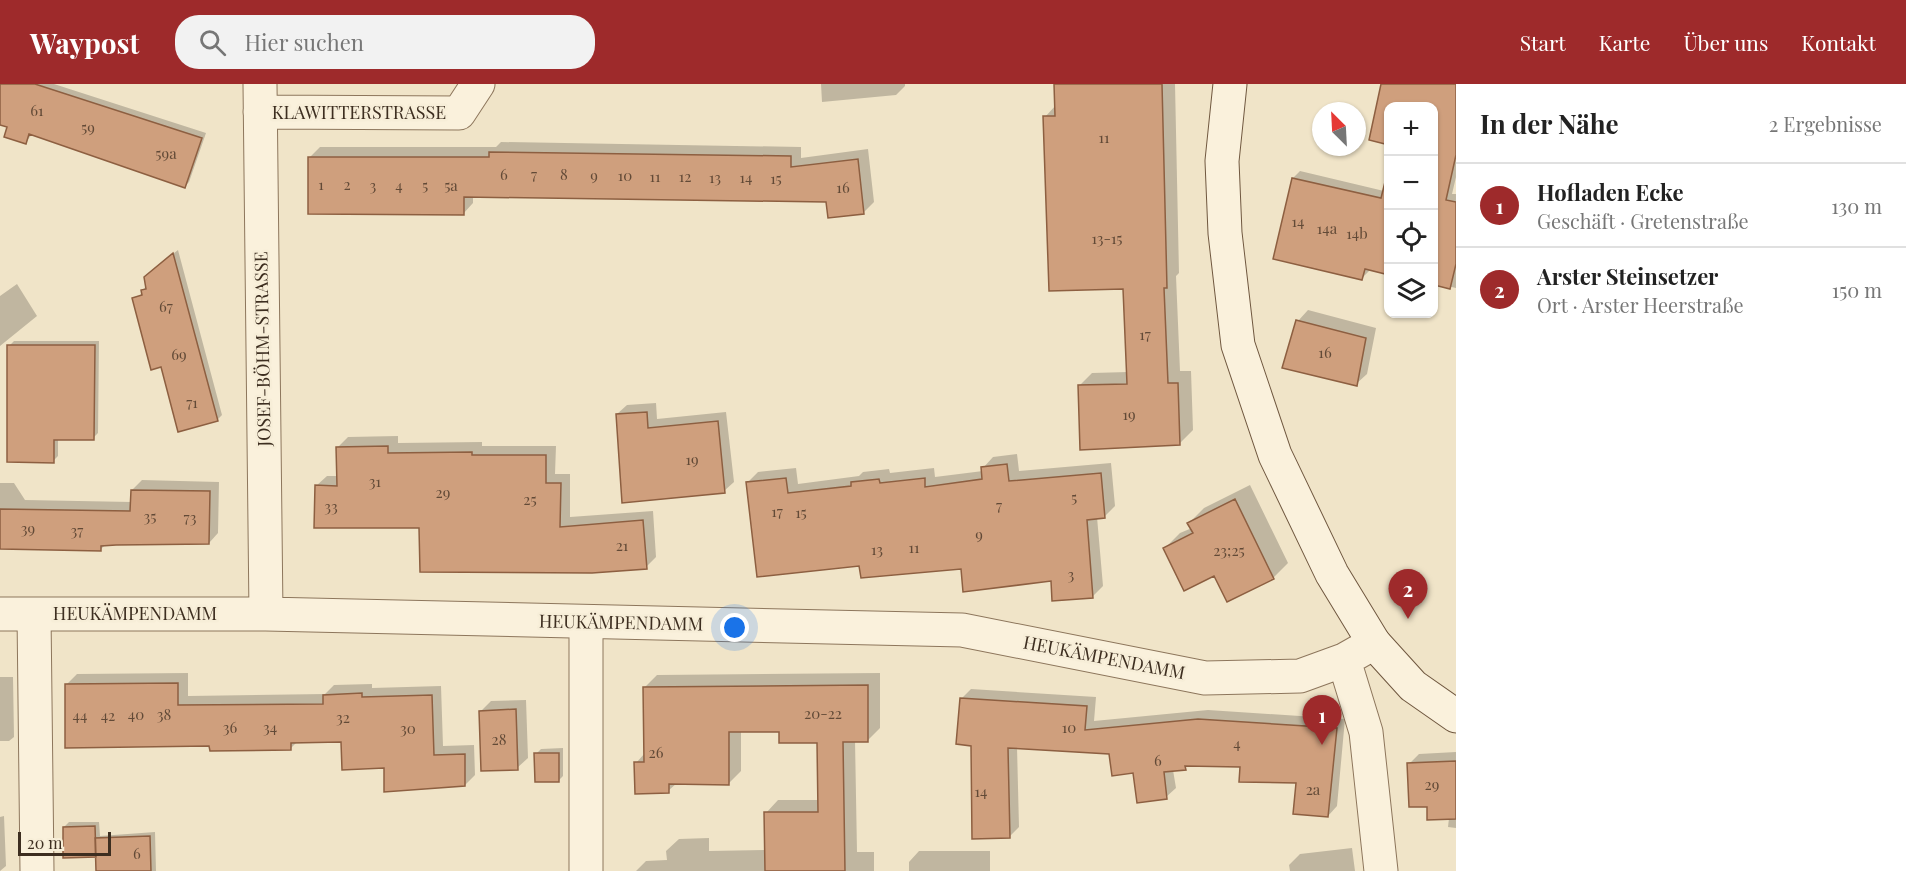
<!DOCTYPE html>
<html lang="de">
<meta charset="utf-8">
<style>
:root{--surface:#fff;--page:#f2f2f2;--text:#222;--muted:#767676;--line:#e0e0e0;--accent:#9e2a2b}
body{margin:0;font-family:"Playfair Display",serif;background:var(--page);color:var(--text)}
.controls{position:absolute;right:18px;top:18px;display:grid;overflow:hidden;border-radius:12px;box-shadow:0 2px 4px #0004}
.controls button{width:54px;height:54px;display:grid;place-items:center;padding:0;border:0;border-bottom:2px solid var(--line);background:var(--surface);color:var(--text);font:30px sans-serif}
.compass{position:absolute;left:1312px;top:18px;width:54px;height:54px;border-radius:50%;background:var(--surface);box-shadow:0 2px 4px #0004;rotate:336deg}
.scale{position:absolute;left:18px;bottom:15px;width:93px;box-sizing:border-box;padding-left:6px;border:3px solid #3d2e20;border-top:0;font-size:16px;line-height:21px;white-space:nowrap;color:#3d2e20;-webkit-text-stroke:4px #f7eed8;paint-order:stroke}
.you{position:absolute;left:735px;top:544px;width:21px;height:21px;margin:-15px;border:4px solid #fff;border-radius:50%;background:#1a73e8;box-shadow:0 0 0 9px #1a73e833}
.badge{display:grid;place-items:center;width:39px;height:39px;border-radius:50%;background:var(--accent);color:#fff;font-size:20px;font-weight:700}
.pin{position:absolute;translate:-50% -50px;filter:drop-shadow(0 2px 3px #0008)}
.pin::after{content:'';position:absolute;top:32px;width:21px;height:18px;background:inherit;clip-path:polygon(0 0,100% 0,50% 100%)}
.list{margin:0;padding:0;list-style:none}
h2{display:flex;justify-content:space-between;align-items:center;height:78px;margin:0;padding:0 24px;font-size:26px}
h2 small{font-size:20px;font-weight:400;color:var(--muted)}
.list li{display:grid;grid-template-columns:39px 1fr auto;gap:18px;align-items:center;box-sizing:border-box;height:84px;padding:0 24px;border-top:2px solid var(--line)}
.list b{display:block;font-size:22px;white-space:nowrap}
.list p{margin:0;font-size:20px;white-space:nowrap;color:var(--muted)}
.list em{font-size:20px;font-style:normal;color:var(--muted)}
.icon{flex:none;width:33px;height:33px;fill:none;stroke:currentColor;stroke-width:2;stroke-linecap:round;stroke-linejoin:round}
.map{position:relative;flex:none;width:1456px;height:787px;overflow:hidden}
header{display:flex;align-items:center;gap:36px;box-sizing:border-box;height:84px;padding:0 30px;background:var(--accent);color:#fff}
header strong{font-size:28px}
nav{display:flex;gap:33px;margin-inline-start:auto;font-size:21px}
.search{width:420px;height:54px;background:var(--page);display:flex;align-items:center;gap:15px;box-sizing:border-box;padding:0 21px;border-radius:24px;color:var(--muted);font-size:22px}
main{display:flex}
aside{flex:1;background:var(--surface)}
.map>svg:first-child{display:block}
.shadow{fill:#0003}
.building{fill:#cf9f7d;stroke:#8d5f41;stroke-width:1.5}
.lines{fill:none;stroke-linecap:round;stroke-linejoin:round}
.street-casing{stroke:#8d765c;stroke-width:35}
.secondary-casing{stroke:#6f573f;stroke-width:35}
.street{stroke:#faf1dc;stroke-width:33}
.secondary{stroke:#faf1dc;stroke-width:33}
.labels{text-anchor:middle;stroke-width:5;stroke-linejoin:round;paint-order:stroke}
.number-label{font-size:15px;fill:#624a37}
.street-label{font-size:18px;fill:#3d2e20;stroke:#f7eed8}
</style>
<header>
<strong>Waypost</strong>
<div class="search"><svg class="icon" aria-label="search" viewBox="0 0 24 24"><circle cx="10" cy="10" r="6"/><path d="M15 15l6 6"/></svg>Hier suchen</div>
<nav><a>Start</a><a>Karte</a><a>Über uns</a><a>Kontakt</a></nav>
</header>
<main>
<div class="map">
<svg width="1456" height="787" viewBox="0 0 1456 787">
<rect width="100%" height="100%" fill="#f0e4c8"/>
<path class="shadow" d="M 0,0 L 54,0 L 206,49 L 189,98 L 184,103 L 32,50 L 26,58 L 9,42 L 0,39 Z
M 821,0 L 905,0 L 905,2 L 896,11 L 822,18 Z
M 1055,0 L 1175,0 L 1179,189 L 1176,192 L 1180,287 L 1191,287 L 1193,346 L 1180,359 L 1079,302 L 1092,289 L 1128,288 L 1124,203 L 1045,33 L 1056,21 Z
M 1383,0 L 1456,0 L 1456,93 L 1452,110 L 1456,110 L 1456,204 L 1434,199 L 1434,22 L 1388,22 Z
M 501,58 L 801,63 L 801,74 L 868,65 L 874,118 L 864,128 L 827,117 L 473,111 L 473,119 L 463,130 L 310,73 L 320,63 L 496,63 Z
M 1300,87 L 1384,107 L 1369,187 L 1362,194 L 1275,174 L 1293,94 Z
M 178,166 L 222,331 L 217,336 L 162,281 L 134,215 L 143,209 L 150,188 Z
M 17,200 L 37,232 L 0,262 L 0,212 Z
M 1308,226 L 1376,244 L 1367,290 L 1356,300 L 1298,237 Z
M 14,257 L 99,257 L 98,349 L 93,354 L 58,354 L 58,372 L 53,377 L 9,262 Z
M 656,319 L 657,335 L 726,328 L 734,398 L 724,407 L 617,330 L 627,321 Z
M 398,352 L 398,359 L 482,358 L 482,362 L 556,362 L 555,390 L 570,390 L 570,433 L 653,427 L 656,473 L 646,483 L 421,442 L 316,402 L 327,392 L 338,392 L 338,363 L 348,353 Z
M 1017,370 L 1019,387 L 1111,379 L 1115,422 L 1104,433 L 1097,433 L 1103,502 L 1092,513 L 1052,496 L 962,483 L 861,480 L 748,398 L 758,388 L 796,384 L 798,400 L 859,392 L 863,388 L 889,385 L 890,389 L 934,384 L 935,393 L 983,387 L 983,384 L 993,373 Z
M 142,396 L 219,398 L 218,449 L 209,459 L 106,460 L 101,465 L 0,464 L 0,399 L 14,399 L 25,416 L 132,418 L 132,406 Z
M 1250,401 L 1288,479 L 1273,494 L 1215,490 L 1165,464 L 1180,449 L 1192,444 L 1189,439 L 1204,424 Z
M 188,589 L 188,612 L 325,610 L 334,601 L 372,600 L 372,604 L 441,602 L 443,662 L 474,661 L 475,691 L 465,701 L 385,682 L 343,657 L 298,657 L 290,665 L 211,661 L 67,600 L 77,590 Z
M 880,589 L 880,644 L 868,656 L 855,656 L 857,768 L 874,768 L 874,787 L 636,787 L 646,777 L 667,776 L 666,767 L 679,755 L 709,754 L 709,767 L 766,766 L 766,729 L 778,716 L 820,716 L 819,657 L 781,646 L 741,646 L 741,687 L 729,699 L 677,699 L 668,707 L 636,679 L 645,669 L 644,604 L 657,591 Z
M 0,593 L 13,593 L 14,653 L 9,657 L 0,657 Z
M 971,605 L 1096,613 L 1094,637 L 1208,626 L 1345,635 L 1337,722 L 1328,732 L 1297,698 L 1241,681 L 1189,680 L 1185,684 L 1173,686 L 1176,704 L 1166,713 L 1111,669 L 1017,663 L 1019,743 L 1009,753 L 972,660 L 962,614 Z
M 526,616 L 528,674 L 517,684 L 481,627 L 491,617 Z
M 563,664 L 563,692 L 558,697 L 536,670 L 541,665 Z
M 1456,668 L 1456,744 L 1448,743 L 1449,734 L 1428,721 L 1409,680 L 1419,670 Z
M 4,732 L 6,782 L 0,787 L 0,733 Z
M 69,738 L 99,738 L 100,752 L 155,748 L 156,787 L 98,787 L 97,770 L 64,743 Z
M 1352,764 L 1355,787 L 1290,787 L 1289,781 L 1300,770 Z
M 919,767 L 990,767 L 990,787 L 909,787 L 909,778 Z"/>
<path class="building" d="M 0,0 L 35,0 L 202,54 L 185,104 L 29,50 L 26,60 L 4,53 L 7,43 L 0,41 Z
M 1054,0 L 1162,0 L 1167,204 L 1164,204 L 1168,299 L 1178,299 L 1180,361 L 1080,366 L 1078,301 L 1127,300 L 1123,205 L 1049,207 L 1043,32 L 1055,32 Z
M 1381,0 L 1456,0 L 1456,71 L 1446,116 L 1456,118 L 1456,180 L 1450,205 L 1434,201 L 1434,22 L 1389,22 L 1389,61 L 1369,56 Z
M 489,68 L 791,72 L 791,83 L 858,75 L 864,130 L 828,134 L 826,118 L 464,113 L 464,131 L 308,130 L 308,73 L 489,73 Z
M 1389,82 L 1389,191 L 1365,185 L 1362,196 L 1273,175 L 1292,94 L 1381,114 Z
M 173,169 L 218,337 L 178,348 L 161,283 L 151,286 L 132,214 L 142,211 L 141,206 L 146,205 L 144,193 Z
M 1296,236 L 1366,254 L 1357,302 L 1282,284 Z
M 7,261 L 95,261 L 94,356 L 54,356 L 54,379 L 7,378 Z
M 647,328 L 648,344 L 718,337 L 725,409 L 622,419 L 616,330 Z
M 388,362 L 388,369 L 472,368 L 472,371 L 546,371 L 546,399 L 561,399 L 560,443 L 643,436 L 647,485 L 592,489 L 420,488 L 419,444 L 314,444 L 315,401 L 337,402 L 336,363 Z
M 1007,380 L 1009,397 L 1101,389 L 1105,434 L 1087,436 L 1093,514 L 1052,517 L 1051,497 L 963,508 L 961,485 L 861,494 L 859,482 L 757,493 L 746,398 L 786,394 L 788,409 L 851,402 L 851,398 L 879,395 L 880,399 L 925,394 L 925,403 L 982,395 L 981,383 Z
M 131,406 L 210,407 L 209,460 L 116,461 L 101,462 L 101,467 L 0,465 L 0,425 L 130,427 Z
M 1235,415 L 1274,495 L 1227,518 L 1214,492 L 1184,507 L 1163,464 L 1193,449 L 1187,439 Z
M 178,599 L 178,621 L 323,620 L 323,611 L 362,609 L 362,613 L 432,611 L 434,671 L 465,670 L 465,702 L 384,708 L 384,684 L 342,686 L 341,658 L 291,659 L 291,666 L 210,667 L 209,662 L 65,664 L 65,600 Z
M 868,601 L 868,658 L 843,658 L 845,787 L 765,787 L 764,728 L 818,728 L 817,659 L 779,659 L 779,648 L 729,648 L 729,701 L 669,700 L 669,709 L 635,710 L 634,678 L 644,678 L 643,603 Z
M 960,614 L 1087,622 L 1085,646 L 1198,635 L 1337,644 L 1328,733 L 1293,730 L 1296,699 L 1239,698 L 1240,683 L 1185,682 L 1186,686 L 1164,688 L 1167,715 L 1137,719 L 1133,689 L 1112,692 L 1109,670 L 1008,664 L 1010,754 L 972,755 L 971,662 L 956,660 Z
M 516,625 L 518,686 L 481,687 L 479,627 Z
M 534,669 L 559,669 L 559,698 L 535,698 Z
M 1456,677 L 1456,735 L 1427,736 L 1427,723 L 1409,723 L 1407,679 Z
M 95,742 L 96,773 L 63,774 L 63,743 Z
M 150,752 L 151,787 L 96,787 L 95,754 Z"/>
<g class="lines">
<defs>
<path id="street" d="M 260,0 L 266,530
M 260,28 L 459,29 L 478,0
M 0,530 L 266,530 L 962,546 L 1205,594 L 1300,592 L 1344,576 L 1374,559
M 34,530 L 37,787
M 586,538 L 586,787
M 1344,576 L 1366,648 L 1381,787"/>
<path id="secondary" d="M 1230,0 L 1222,77 L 1225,149 L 1238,261 L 1275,371 L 1332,490 L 1374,559 L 1413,602 L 1456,632"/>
</defs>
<use href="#street" class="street-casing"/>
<use href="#secondary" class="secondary-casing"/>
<use href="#street" class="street"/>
<use href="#secondary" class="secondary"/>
</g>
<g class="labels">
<g class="number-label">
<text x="37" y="32">61</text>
<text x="88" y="49">59</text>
<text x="1104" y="59">11</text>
<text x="166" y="75">59a</text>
<text x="504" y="96">6</text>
<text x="534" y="96">7</text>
<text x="564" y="96">8</text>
<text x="594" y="97">9</text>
<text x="625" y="97">10</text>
<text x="655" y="98">11</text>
<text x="685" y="98">12</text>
<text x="715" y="99">13</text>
<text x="746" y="99">14</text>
<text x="776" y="100">15</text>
<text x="321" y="106">1</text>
<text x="347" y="106">2</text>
<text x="373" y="107">3</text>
<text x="399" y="107">4</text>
<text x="425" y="107">5</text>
<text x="451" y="107">5a</text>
<text x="843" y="109">16</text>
<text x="1298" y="143">14</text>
<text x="1327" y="150">14a</text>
<text x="1357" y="155">14b</text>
<text x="1107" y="160">13-15</text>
<text x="166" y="228">67</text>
<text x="1145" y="256">17</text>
<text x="1325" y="274">16</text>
<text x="179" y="276">69</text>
<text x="192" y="324">71</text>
<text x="1129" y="336">19</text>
<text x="692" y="381">19</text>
<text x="375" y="403">31</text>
<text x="443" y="414">29</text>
<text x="1074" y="419">5</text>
<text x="530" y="421">25</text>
<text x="999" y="427">7</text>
<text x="331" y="428">33</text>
<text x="777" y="433">17</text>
<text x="801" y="434">15</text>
<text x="150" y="438">35</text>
<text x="190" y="439">73</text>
<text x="28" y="450">39</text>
<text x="77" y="452">37</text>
<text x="979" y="456">9</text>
<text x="622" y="467">21</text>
<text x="914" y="469">11</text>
<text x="877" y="471">13</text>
<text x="1229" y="472">23;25</text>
<text x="1071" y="496">3</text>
<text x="823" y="635">20-22</text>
<text x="136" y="636">40</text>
<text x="164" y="636">38</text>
<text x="80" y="637">44</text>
<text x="108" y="637">42</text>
<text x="343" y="639">32</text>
<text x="230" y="649">36</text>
<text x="270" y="649">34</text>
<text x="1069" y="649">10</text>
<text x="408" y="650">30</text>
<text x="499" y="661">28</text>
<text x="1237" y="665">4</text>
<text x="656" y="674">26</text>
<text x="1158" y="682">6</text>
<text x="1432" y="706">29</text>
<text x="1313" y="711">2a</text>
<text x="981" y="713">14</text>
<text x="137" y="775">6</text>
</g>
<g class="street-label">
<text x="359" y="35">KLAWITTERSTRASSE</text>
<text transform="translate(263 265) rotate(-91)" y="6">JOSEF-BÖHM-STRASSE</text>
<text x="135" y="536">HEUKÄMPENDAMM</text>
<text transform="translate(621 539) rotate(1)" y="6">HEUKÄMPENDAMM</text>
<text transform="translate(1104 574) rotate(11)" y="6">HEUKÄMPENDAMM</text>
</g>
</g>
</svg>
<div class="controls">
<button>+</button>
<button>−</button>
<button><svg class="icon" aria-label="locate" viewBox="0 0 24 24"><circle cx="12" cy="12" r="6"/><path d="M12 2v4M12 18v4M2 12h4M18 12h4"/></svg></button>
<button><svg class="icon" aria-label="layers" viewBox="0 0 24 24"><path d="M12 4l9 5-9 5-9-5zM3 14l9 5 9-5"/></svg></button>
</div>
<svg class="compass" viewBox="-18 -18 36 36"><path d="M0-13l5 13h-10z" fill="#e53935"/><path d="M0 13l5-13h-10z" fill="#767676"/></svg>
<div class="scale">20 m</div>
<div class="you"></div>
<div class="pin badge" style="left:1322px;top:661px">1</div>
<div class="pin badge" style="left:1408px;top:535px">2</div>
</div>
<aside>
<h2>In der Nähe<small>2 Ergebnisse</small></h2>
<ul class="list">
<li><span class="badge">1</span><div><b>Hofladen Ecke</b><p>Geschäft · Gretenstraße</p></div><em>130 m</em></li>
<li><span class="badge">2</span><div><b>Arster Steinsetzer</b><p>Ort · Arster Heerstraße</p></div><em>150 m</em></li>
</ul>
</aside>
</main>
